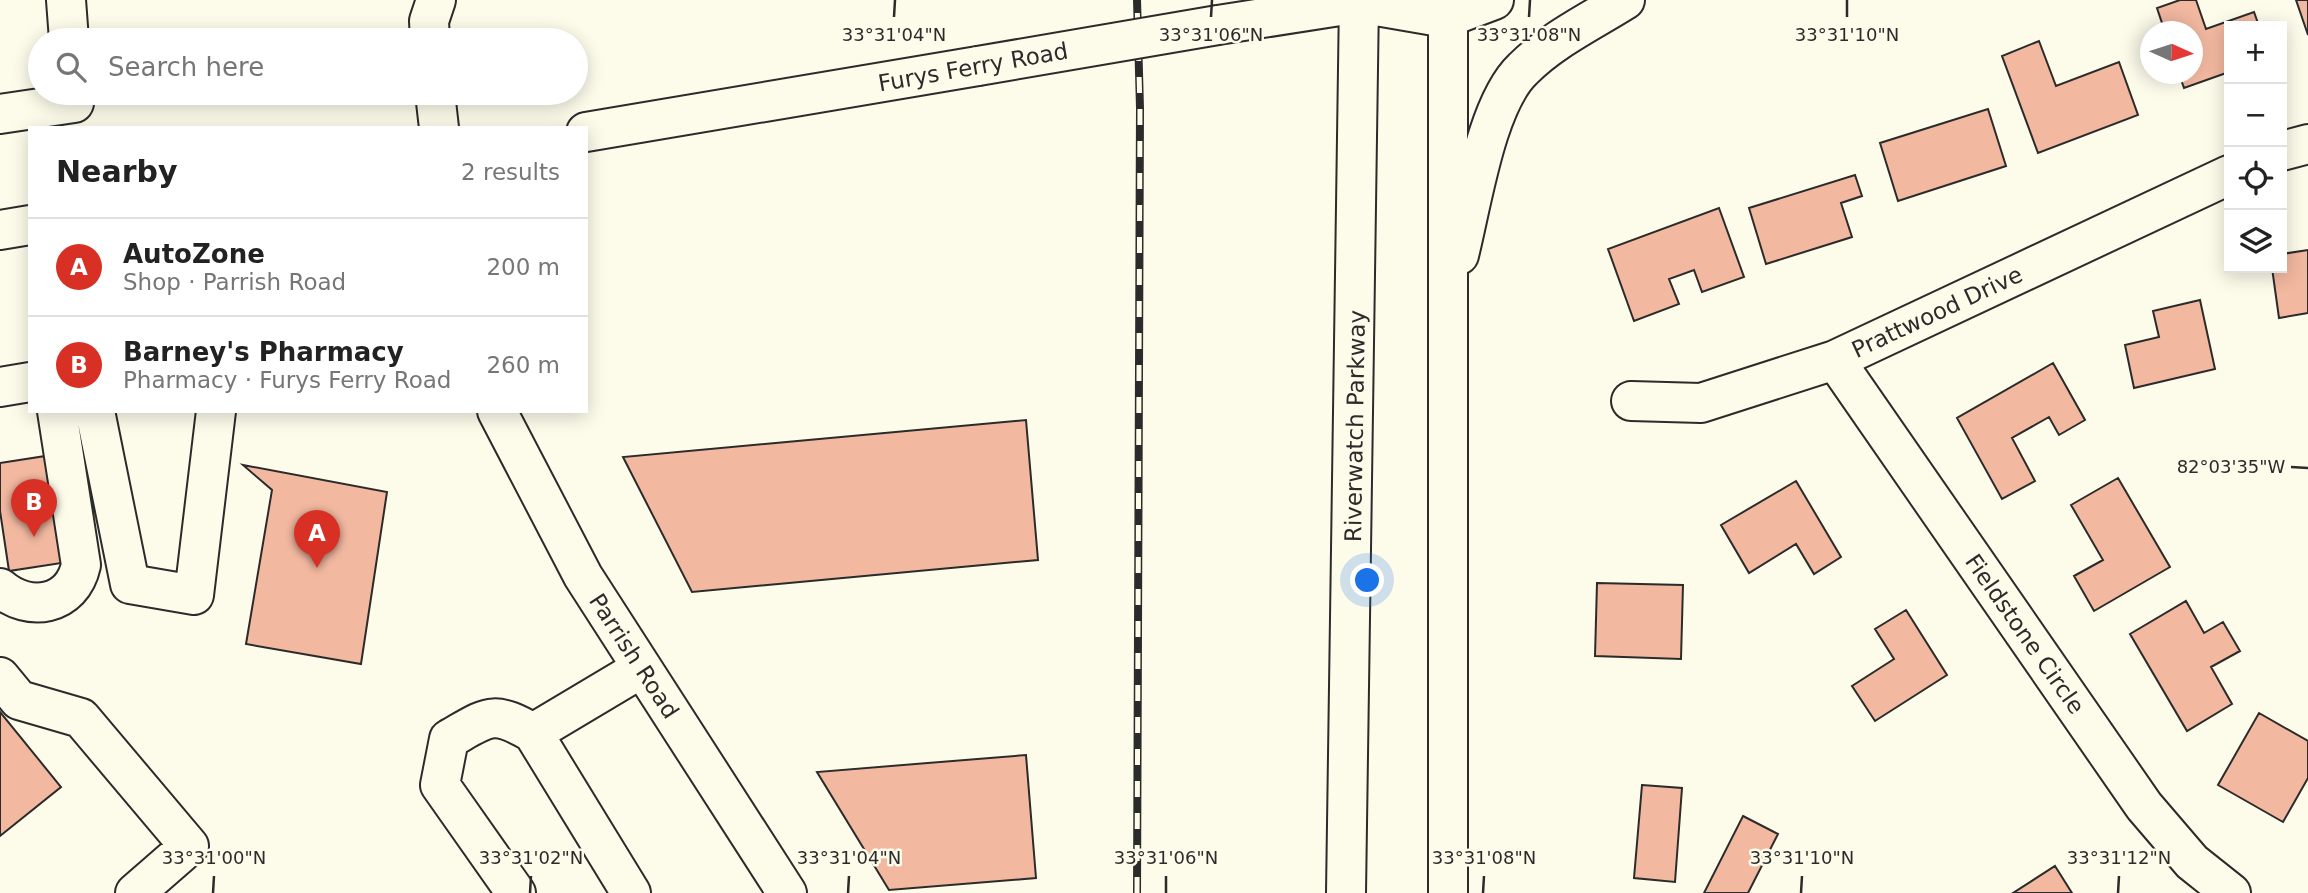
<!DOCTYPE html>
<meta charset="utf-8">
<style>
:root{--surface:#fff;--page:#f2f2f2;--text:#222;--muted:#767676;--line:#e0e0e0;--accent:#d93025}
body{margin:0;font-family:"DejaVu Sans",sans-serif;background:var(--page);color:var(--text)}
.controls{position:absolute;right:21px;top:21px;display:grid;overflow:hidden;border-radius:0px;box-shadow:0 4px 18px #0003}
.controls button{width:63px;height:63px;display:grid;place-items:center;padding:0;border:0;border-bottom:2px solid var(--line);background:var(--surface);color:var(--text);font:35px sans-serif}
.compass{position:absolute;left:2140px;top:21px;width:63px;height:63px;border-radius:50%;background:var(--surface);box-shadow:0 4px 18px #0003;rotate:93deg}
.you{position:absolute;left:1368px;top:581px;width:24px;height:24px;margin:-18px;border:5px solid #fff;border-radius:50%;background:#1a73e8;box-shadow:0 0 0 10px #1a73e833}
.badge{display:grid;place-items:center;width:46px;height:46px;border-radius:50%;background:var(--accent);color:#fff;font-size:23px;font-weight:700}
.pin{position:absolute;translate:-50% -58px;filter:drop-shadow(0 2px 4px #0008)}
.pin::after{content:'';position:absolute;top:37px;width:24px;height:21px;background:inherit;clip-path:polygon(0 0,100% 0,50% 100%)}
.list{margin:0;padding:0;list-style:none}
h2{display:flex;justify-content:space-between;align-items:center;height:91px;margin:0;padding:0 28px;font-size:30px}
h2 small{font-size:23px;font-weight:400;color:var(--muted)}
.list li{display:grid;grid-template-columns:46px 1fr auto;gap:21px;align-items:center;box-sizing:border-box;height:98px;padding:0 28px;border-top:2px solid var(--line)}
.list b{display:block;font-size:26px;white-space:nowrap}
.list p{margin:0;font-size:23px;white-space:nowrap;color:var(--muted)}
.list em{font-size:23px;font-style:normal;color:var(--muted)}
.icon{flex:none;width:38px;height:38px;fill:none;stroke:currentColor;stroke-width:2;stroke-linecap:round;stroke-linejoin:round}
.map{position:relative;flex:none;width:2308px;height:893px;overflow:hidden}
.search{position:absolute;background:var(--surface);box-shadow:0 4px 18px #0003;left:28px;top:28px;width:560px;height:77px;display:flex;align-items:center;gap:18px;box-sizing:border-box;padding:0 24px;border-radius:38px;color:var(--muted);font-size:26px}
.panel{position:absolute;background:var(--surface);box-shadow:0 4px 18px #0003;left:28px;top:126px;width:560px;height:287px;border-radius:0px}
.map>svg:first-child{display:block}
.building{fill:#f2b8a0;stroke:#2b2b2b;stroke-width:2}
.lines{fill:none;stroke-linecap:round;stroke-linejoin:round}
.minor-casing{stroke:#2b2b2b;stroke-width:42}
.major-casing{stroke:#2b2b2b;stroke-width:42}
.minor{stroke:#fdfbea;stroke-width:38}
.major{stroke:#fdfbea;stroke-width:38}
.rail-casing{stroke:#2b2b2b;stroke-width:8}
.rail{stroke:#fdfbea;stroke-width:5;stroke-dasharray:16;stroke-linecap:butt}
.major-bridge-casing{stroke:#2b2b2b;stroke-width:42;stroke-linecap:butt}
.major-bridge{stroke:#fdfbea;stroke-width:38}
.ticks{fill:none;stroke:#2b2b2b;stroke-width:2.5}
.labels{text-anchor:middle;stroke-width:5;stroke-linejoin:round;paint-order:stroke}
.street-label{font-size:23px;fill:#2b2b2b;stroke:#fdfbea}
.ticks-label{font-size:18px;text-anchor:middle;fill:#2b2b2b;stroke:#fdfbea;stroke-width:5;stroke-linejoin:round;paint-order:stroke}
</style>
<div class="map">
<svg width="2308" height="893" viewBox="0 0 2308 893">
<rect width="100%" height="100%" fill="#fdfbea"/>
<path class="building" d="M 2180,0 L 2196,0 L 2206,29 L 2254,12 L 2259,26 L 2229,26 L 2229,72 L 2184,88 L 2179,74 L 2192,74 L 2192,32 L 2165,32 L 2157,8 Z
M 2296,0 L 2308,0 L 2308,35 Z
M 2039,41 L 2056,86 L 2119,62 L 2138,115 L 2038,153 L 2002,56 Z
M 1988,109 L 2006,166 L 1898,201 L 1880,143 Z
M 1855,175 L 1862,196 L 1841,203 L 1852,237 L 1766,264 L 1749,208 Z
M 1719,208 L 1744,277 L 1702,292 L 1694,270 L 1669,279 L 1679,304 L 1634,321 L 1608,249 Z
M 2308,250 L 2308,313 L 2279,318 L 2272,268 L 2282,268 L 2282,254 Z
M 2200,300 L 2215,369 L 2134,388 L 2125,345 L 2159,337 L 2153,311 Z
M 2053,363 L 2085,420 L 2059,435 L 2049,417 L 2012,438 L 2035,481 L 2002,499 L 1957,418 Z
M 1026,420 L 1038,560 L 692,592 L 623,457 Z
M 52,455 L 68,562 L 9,571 L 0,511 L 0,463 Z
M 243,465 L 387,492 L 361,664 L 246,644 L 272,490 Z
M 2118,478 L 2170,567 L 2094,611 L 2074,576 L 2103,560 L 2071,505 Z
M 1796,481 L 1841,557 L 1814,574 L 1796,544 L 1749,573 L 1721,525 Z
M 1597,583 L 1683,585 L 1681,659 L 1595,656 Z
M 2186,601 L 2204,633 L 2223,622 L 2240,651 L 2211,667 L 2232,704 L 2187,731 L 2130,634 Z
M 1906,610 L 1947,675 L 1875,721 L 1852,686 L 1894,659 L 1875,629 Z
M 0,712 L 61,787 L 0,836 Z
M 2259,713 L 2308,741 L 2308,778 L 2283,822 L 2218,785 Z
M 1026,755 L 1036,878 L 889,890 L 817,772 Z
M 1642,785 L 1682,788 L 1675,882 L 1634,878 Z
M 1743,816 L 1778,834 L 1748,893 L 1704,893 Z
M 2055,866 L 2072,893 L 2013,893 Z"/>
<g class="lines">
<defs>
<path id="minor" d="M 66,0 L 69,40
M 430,40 L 429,21 L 436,0
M 435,93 L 439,128
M 0,114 L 74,103 L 73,93
M 2282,151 L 2308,144
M 1835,360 L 2144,806 L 2192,862 L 2231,893
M 0,387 L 30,382
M 1631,401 L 1701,403 L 1835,360 L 2229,175
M 95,411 L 130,584 L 194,595 L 216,411
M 497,411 L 583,576 L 787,893
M 0,588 C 29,613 72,606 81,565 L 57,411
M 0,677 L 19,700 L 81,718 L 189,846 L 135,893
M 516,893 L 440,785 L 449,739 C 488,717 492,709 533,733
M 631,893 L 533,733 L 642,668"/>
<path id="major" d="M 1448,0 L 1448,893
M 1218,25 L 1359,3 L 1446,18 L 1494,0
M 586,132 L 978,66
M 0,230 L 30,225
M 1459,255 C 1472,204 1486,104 1523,69 C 1552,40 1590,22 1625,0
M 1346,893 L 1359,0"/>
</defs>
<use href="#minor" class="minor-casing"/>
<use href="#major" class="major-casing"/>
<use href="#minor" class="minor"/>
<use href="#major" class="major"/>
<defs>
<path id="rail" d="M 1137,893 L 1140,108 L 1137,0"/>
</defs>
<use href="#rail" class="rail-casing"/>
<use href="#rail" class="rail"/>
<defs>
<path id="major-bridge" d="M 978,66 L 1218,25"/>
</defs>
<use href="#major-bridge" class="major-bridge-casing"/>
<use href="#major-bridge" class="major-bridge"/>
</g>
<path class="ticks" d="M 894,17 L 895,0M 1211,17 L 1212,0M 1529,17 L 1530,0M 1847,17 L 1847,0M 2291,467 L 2308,468M 213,893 L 214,876M 530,893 L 531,876M 848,893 L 849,876M 1166,893 L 1166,876M 1483,893 L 1484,876M 1801,893 L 1802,876M 2118,893 L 2119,876"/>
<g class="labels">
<g class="street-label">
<text transform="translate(973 67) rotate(-10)" y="8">Furys Ferry Road</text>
<text transform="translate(1937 312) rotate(-25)" y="8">Prattwood Drive</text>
<text transform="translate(1355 426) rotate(-89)" y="8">Riverwatch Parkway</text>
<text transform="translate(2025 634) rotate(55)" y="8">Fieldstone Circle</text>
<text transform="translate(634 656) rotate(57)" y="8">Parrish Road</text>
</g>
</g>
<g class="ticks-label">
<text x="894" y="41">33°31'04"N</text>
<text x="1211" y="41">33°31'06"N</text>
<text x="1529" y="41">33°31'08"N</text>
<text x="1847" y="41">33°31'10"N</text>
<text x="2231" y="473">82°03'35"W</text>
<text x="214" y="864">33°31'00"N</text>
<text x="531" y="864">33°31'02"N</text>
<text x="849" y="864">33°31'04"N</text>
<text x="1166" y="864">33°31'06"N</text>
<text x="1484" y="864">33°31'08"N</text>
<text x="1802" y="864">33°31'10"N</text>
<text x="2119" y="864">33°31'12"N</text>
</g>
</svg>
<div class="controls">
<button>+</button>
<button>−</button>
<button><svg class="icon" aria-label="locate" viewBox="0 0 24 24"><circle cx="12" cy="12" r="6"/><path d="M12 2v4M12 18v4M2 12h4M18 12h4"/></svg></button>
<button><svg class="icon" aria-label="layers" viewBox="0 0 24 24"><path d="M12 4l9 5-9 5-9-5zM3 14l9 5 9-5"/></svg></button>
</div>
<svg class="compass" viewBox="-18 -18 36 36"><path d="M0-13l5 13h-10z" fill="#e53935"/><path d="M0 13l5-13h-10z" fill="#767676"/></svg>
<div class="you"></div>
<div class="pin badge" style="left:317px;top:568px">A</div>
<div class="pin badge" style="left:34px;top:537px">B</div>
<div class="search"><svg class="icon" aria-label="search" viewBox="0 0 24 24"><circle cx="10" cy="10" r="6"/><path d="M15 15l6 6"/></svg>Search here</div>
<section class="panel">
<h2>Nearby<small>2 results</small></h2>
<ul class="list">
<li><span class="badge">A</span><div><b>AutoZone</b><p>Shop · Parrish Road</p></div><em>200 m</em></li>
<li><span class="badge">B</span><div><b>Barney's Pharmacy</b><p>Pharmacy · Furys Ferry Road</p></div><em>260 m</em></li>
</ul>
</section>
</div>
